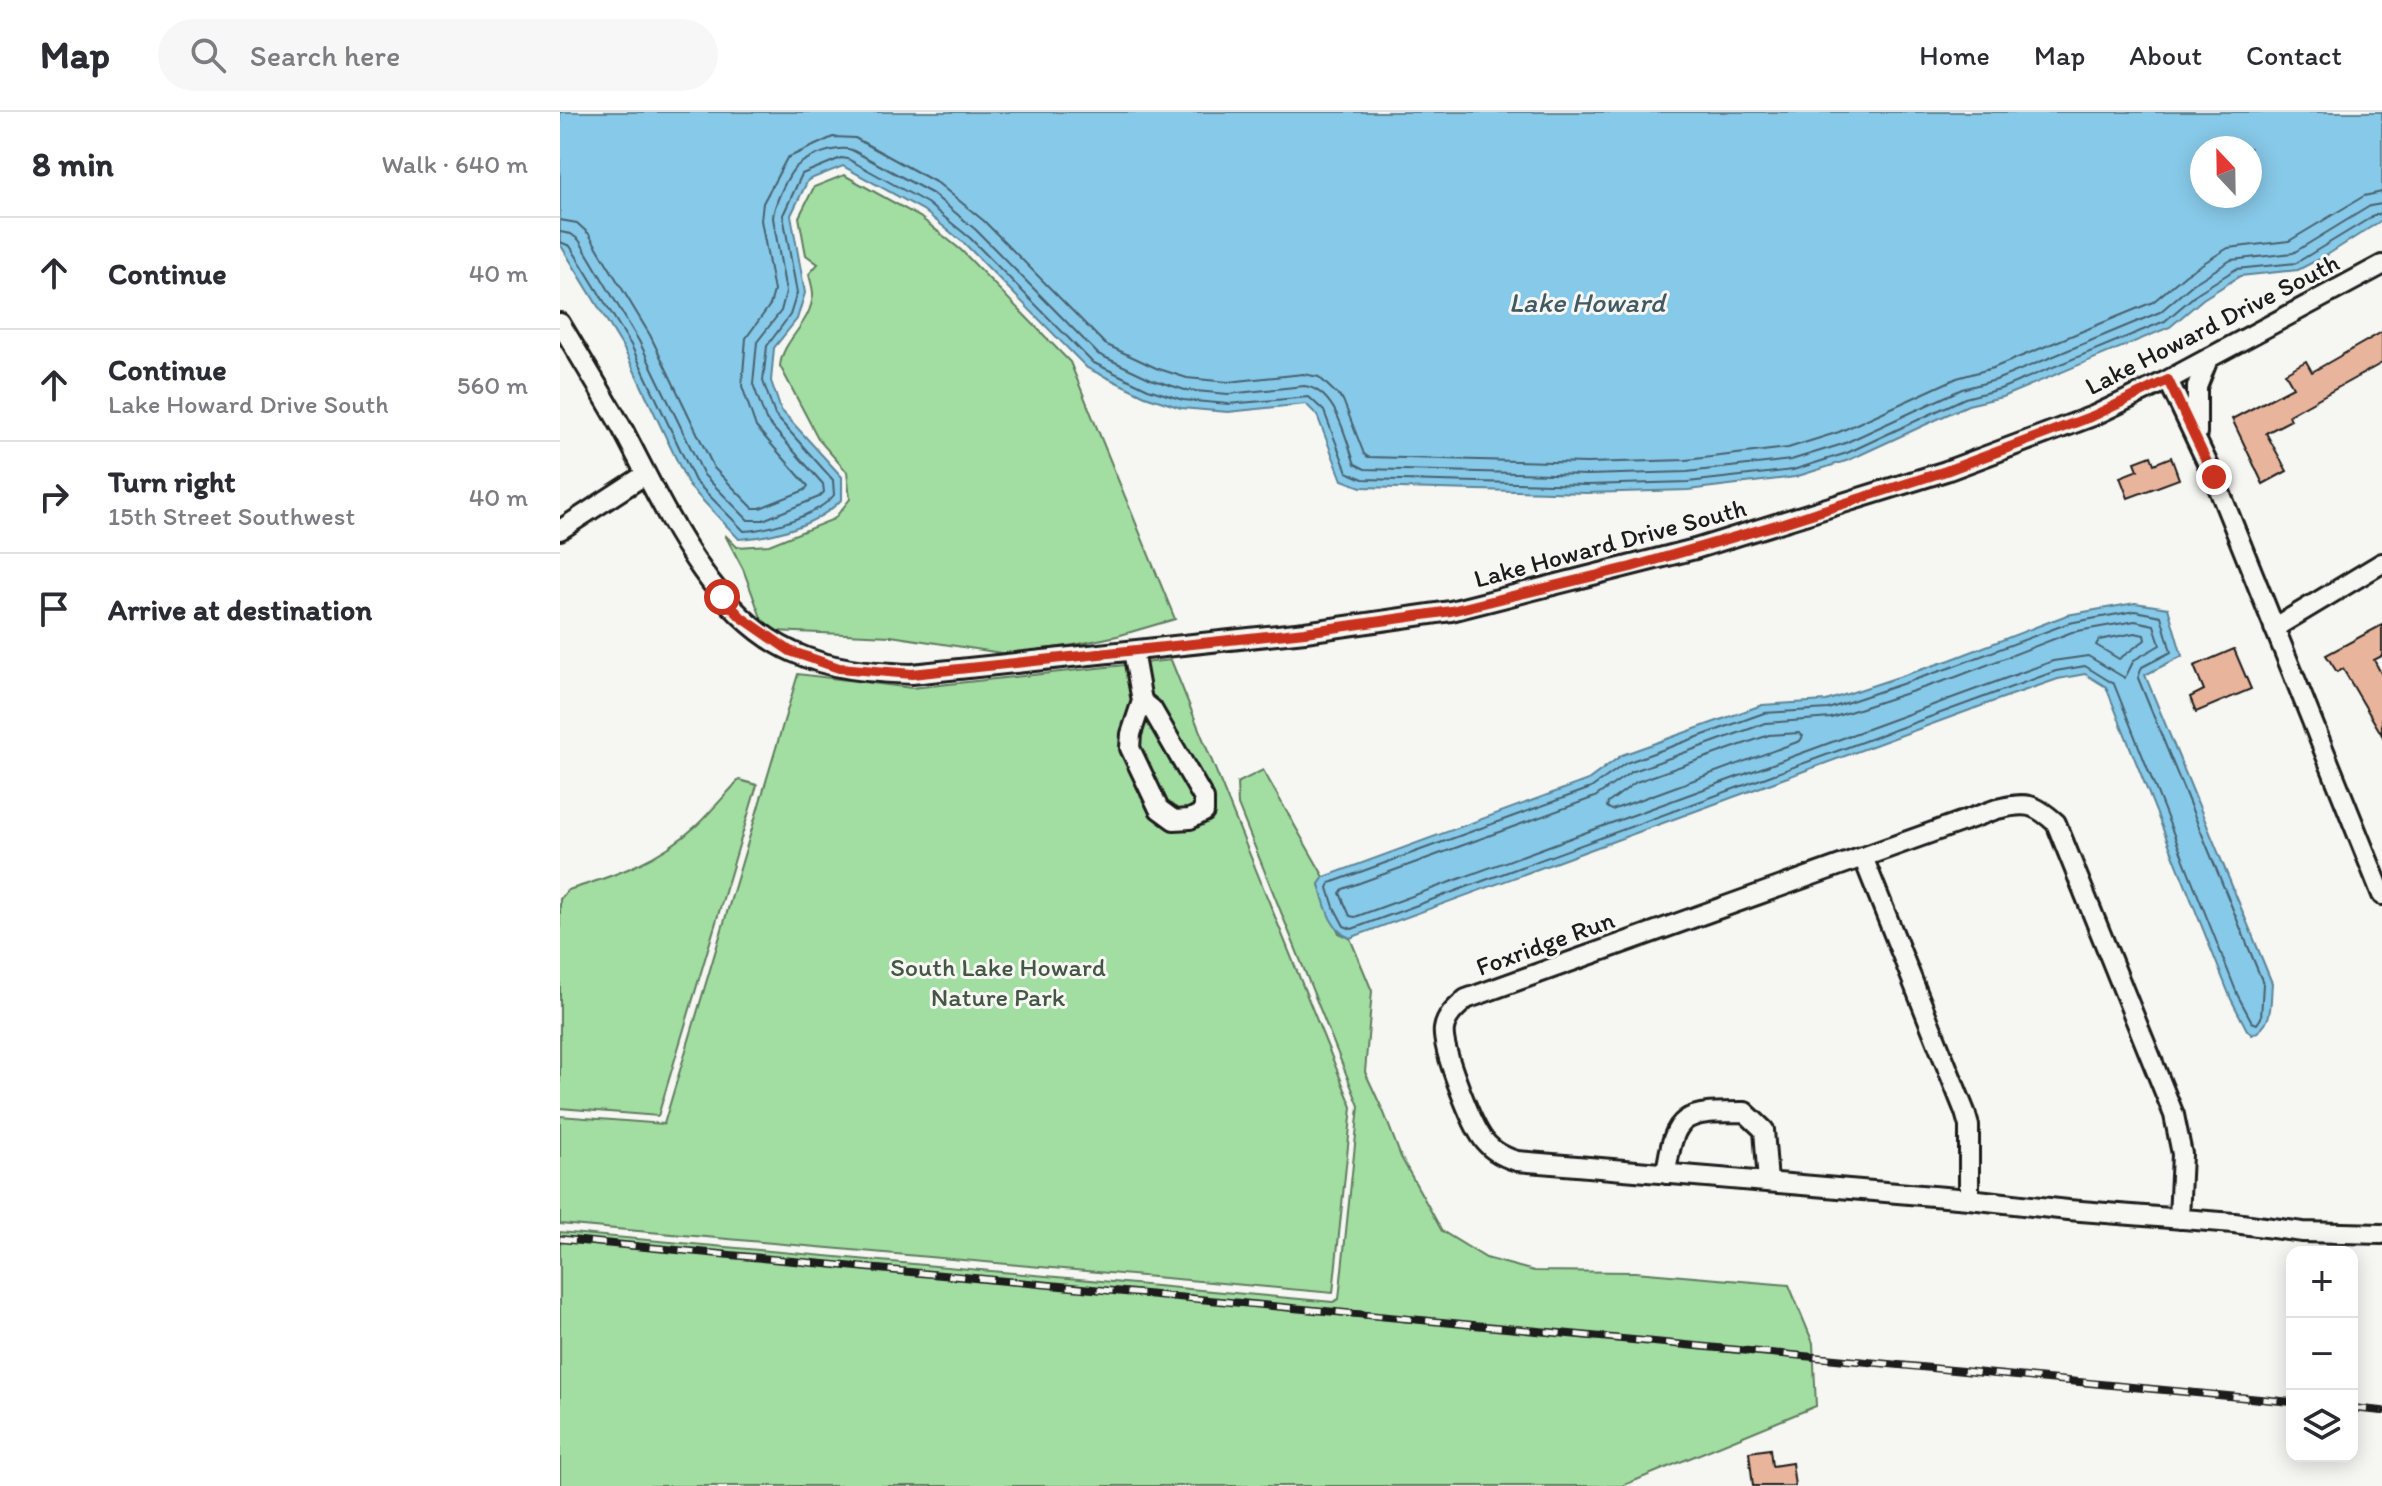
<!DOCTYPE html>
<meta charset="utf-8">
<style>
:root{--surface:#fff;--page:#f7f7f7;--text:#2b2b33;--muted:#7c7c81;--line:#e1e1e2}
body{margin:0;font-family:Itim,sans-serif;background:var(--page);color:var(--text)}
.controls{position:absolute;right:24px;bottom:24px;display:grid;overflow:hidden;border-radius:16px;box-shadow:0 4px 20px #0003}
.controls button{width:72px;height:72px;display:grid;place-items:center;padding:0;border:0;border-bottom:2px solid var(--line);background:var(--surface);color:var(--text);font:40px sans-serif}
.compass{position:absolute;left:1630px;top:24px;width:72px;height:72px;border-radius:50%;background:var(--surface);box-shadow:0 4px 20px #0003;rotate:338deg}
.stop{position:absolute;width:24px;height:24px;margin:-18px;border:6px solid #c8321e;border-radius:50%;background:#fff}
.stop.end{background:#c8321e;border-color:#fff;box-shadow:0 2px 8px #0008}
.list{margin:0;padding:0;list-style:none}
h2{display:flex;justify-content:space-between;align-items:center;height:104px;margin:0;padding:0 32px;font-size:34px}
h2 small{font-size:26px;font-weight:400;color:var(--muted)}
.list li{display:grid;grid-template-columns:52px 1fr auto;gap:24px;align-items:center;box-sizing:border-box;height:112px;padding:0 32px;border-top:2px solid var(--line)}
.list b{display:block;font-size:30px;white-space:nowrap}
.list p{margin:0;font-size:26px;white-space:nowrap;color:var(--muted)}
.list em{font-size:26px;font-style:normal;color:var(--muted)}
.icon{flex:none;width:44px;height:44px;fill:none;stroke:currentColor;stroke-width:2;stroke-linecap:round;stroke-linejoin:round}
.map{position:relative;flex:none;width:1822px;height:1374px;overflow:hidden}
header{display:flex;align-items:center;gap:48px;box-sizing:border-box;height:112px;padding:0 40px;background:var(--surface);border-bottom:2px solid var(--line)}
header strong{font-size:38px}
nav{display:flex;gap:44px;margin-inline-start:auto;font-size:28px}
.search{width:560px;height:72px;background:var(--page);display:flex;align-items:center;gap:20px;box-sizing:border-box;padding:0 28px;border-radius:44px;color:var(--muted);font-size:30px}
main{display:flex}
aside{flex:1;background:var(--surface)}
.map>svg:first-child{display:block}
.green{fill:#a2dda2;stroke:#5f7c5f;stroke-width:2}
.water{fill:#87c9e8;stroke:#5c8496;stroke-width:2;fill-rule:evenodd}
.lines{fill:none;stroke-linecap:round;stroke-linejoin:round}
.shore{stroke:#47616e;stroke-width:2}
.building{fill:#e8b49b;stroke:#1c1c1c;stroke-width:2}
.minor-casing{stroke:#1c1c1c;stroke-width:24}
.minor{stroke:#f6f6f2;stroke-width:18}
.rail-casing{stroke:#1c1c1c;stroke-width:8}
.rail{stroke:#f6f6f2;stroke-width:5;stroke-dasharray:15;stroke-linecap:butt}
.route{stroke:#c8321e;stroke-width:10}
.labels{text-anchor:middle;stroke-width:6;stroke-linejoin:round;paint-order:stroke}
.street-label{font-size:26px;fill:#1c1c1c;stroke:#f6f6f2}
.park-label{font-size:26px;fill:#445644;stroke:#f6f6f2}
.water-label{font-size:28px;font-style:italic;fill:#415963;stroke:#f6f6f2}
</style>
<header>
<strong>Map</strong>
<div class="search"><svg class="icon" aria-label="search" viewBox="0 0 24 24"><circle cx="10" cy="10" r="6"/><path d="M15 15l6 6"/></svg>Search here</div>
<nav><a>Home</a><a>Map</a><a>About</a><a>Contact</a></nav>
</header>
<main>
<aside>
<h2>8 min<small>Walk · 640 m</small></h2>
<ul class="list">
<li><svg class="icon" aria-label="ahead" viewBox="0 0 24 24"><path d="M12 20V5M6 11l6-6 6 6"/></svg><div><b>Continue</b></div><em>40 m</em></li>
<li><svg class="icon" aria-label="ahead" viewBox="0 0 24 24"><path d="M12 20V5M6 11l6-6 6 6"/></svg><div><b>Continue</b><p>Lake Howard Drive South</p></div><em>560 m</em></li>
<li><svg class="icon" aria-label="right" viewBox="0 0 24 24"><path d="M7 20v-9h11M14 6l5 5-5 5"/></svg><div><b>Turn right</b><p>15th Street Southwest</p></div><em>40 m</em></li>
<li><svg class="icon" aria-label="arrive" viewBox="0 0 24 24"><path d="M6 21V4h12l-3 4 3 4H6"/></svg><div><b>Arrive at destination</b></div></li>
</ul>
</aside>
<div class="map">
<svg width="1822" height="1374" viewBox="0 0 1822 1374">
<rect width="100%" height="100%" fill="#f6f6f2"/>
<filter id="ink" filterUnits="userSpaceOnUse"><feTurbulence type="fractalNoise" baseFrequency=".0125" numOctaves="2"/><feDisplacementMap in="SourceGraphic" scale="16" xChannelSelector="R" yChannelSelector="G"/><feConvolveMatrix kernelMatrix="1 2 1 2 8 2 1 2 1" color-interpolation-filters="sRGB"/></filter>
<g filter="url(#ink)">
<path class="green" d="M 284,63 L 360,105 L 401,138 L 510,250 L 615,507 L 557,524 L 514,533 L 448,542 L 331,524 L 213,519 L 203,511 L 183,457 L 165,423 L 177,435 L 209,433 L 274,407 L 290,387 L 287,360 L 259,328 L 220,254 C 223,226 251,213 253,182 C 253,176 250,168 249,162 L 258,152 L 246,143 L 239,105 L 254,75 Z
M 611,548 L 792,995 L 773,1181 L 0,1112 L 0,1004 L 104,1012 L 238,562 L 352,576 Z
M 703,658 L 764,765 L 759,773 L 779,821 L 790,826 L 812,879 L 805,960 L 824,1001 L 841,1045 L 882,1119 L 926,1146 L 974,1159 L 1075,1160 L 1229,1173 L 1253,1231 L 1256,1294 L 1062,1374 L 0,1374 L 0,1120 L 773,1190 L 779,1187 L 799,994 L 678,693 L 677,671 Z
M 179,668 L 197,673 L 98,1004 L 0,996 L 0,787 L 8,778 C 55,764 99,748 136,714 C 151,700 165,683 179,668 Z"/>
<path class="water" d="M 0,0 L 1822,0 L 1822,108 L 1767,143 L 1738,158 L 1680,164 L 1643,187 L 1610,215 L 1442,285 L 1408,293 L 1289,348 L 1235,365 L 1128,378 L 1027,381 L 801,375 L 782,368 L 757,303 L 746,292 L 668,300 L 621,296 L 585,284 L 527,256 L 405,132 L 363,98 L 283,54 L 248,68 L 231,103 L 245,181 L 237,207 L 214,236 L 211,269 L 221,298 L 282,365 L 282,387 C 258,413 213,425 179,427 L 129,374 L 64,237 L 0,132 ZM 1642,36 L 1690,36 L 1690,84 L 1642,84 Z
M 1575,491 L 1608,496 L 1622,544 L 1585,563 L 1712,871 C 1710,892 1714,913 1692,923 L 1687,918 L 1671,887 L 1546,575 L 1525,562 L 1498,567 L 1440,587 L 790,826 C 769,817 765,793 759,772 L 764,765 L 1028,668 L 1062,643 L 1202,593 L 1266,589 L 1390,548 L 1507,503 Z"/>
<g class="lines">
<path class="shore" d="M 0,108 L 17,111 L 29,122 L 90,223 L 154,356 L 193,396 L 200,396 L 245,378 L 248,374 L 196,315 L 182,274 L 186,226 L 210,193 L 214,179 L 201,108 L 203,91 L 227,46 L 273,25 L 295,26 L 379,72 L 424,109 L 545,232 L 596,256 L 627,266 L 668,270 L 743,262 L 759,265 L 783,288 L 804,342 L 808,345 L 1027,351 L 1126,348 L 1228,336 L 1279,320 L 1397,266 L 1433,256 L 1593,190 L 1626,162 L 1668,136 L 1729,129 L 1804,84 L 1822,80
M 0,120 L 11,122 L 19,128 L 79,229 L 144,363 L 188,408 L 203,408 L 259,385 L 264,380 L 263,372 L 206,308 L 193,272 L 197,230 L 221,199 L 226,180 L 213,106 C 213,95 228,61 237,54 C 249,44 277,33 292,38 L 373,82 L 416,118 L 538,242 L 591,267 L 625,278 L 668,282 L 744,274 C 777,278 785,327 795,352 L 805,357 L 1027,363 L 1127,360 L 1231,348 L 1283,332 L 1402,277 L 1436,268 L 1600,200 L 1633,172 L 1671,148 L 1733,141 L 1810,94 L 1822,92
M 0,130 L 10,134 L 71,233 L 135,369 L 184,419 C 209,418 258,403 274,383 L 273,368 L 215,303 L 203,269 L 207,234 L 230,203 L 237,181 L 223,103 L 242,62 L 281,46 L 288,47 L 367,91 L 410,126 L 532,250 L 588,277 L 623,288 L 668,292 L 749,285 L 764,299 L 787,360 L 803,367 L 1027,373 L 1128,370 L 1233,358 L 1287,341 L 1405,286 L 1440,277 L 1605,209 L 1639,180 L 1676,157 L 1736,151 L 1815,103 L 1822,102
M 1575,499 L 1601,504 L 1611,540 L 1582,555 L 1578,566 L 1703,871 L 1701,906 L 1697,912 L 1692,910 L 1678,884 L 1554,572 L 1525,554 L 1496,559 L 1438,580 L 792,817 L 784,814 L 774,795 L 768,776 L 770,771 L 1031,676 L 1066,651 L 1204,601 L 1268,597 L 1392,555 L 1509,511 Z
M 1575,509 L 1594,513 L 1600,533 L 1574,548 L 1565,566 L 1528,544 L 1493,549 L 795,805 L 790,804 L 780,781 L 783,777 L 1035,685 L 1071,660 L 1206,611 L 1271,606 L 1396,565 L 1512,520 Z
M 1575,521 L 1584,523 L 1585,528 L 1559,547 L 1536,533 L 1539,528 Z
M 1239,621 L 1243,624 L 1240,629 L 1052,698 L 1047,695 L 1048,691 L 1076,670 L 1209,623 Z"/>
</g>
<path class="building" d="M 1822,220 L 1822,251 L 1729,303 L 1731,308 L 1706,321 L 1727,359 L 1703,372 L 1672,307 L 1733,275 L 1725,261 L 1746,249 L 1752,260 Z
M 1591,344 L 1594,352 L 1611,345 L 1619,367 L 1568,386 L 1560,365 L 1578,358 L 1575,350 Z
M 1822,513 L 1822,544 L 1814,548 L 1822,563 L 1822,623 L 1783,557 L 1777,560 L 1766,543 Z
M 1674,537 L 1691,577 L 1636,600 L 1630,585 L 1644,578 L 1634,554 Z
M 1210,1337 L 1212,1354 L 1232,1351 L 1235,1374 L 1193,1374 L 1189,1340 Z"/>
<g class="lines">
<defs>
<path id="minor" d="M 0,211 C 21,246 42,281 62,316 C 103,393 150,503 233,540 C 271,558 310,560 352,562 L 745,520 L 891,499 L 1135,437 L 1386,359 L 1533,304 L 1608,268 L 1822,153
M 1608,268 L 1654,365 L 1822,783
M 1637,321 L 1637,275 L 1648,247
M 0,418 L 86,362
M 1714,516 L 1822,451
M 573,539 L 582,589 L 571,622 L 570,636 L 599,697 L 614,708 L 630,707 L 644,700 L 644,687 L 592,597 L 582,589
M 1303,745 L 1405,1000 L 1409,1014 L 1409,1087
M 1106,1062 C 1114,999 1126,1000 1185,1000 L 1204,1018 L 1208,1070
M 1619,1107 L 1622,1042 L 1614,1003 L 1496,711 C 1474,691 1466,690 1437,697 L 906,887 C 897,895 886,904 884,917 C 881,935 910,1007 921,1024 C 929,1037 943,1045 957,1049 L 1409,1087 L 1508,1098 L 1674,1111 L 1743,1120 L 1822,1122"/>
</defs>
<use href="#minor" class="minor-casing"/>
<use href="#minor" class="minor"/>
<defs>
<path id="rail" d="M 0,1127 L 1732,1290
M 1792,1296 L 1822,1299"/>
</defs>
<use href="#rail" class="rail-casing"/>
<use href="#rail" class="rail"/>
</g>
</g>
<g class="lines" filter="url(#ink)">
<path class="route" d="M 162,485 L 181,505 L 230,539 L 279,556 L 352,562 L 745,520 L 891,499 L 1071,455 L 1223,411 L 1386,359 L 1533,304 L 1608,268 L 1654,365"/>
</g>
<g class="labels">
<g class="street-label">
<text transform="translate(1652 212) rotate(-27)" y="9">Lake Howard Drive South</text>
<text transform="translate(1050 431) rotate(-15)" y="9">Lake Howard Drive South</text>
<text transform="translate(985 831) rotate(-20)" y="9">Foxridge Run</text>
</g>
<g class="park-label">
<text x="438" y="864">South Lake Howard<tspan x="438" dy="30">Nature Park</tspan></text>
</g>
<g class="water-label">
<text x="1027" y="200">Lake Howard</text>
</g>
</g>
</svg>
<div class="controls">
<button>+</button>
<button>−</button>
<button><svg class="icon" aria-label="layers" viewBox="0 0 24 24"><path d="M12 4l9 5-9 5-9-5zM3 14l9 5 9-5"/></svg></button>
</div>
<svg class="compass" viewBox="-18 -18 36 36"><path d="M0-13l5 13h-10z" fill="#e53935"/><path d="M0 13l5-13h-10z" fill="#7c7c81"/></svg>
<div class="stop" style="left:162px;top:485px"></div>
<div class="stop end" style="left:1654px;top:365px"></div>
</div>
</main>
